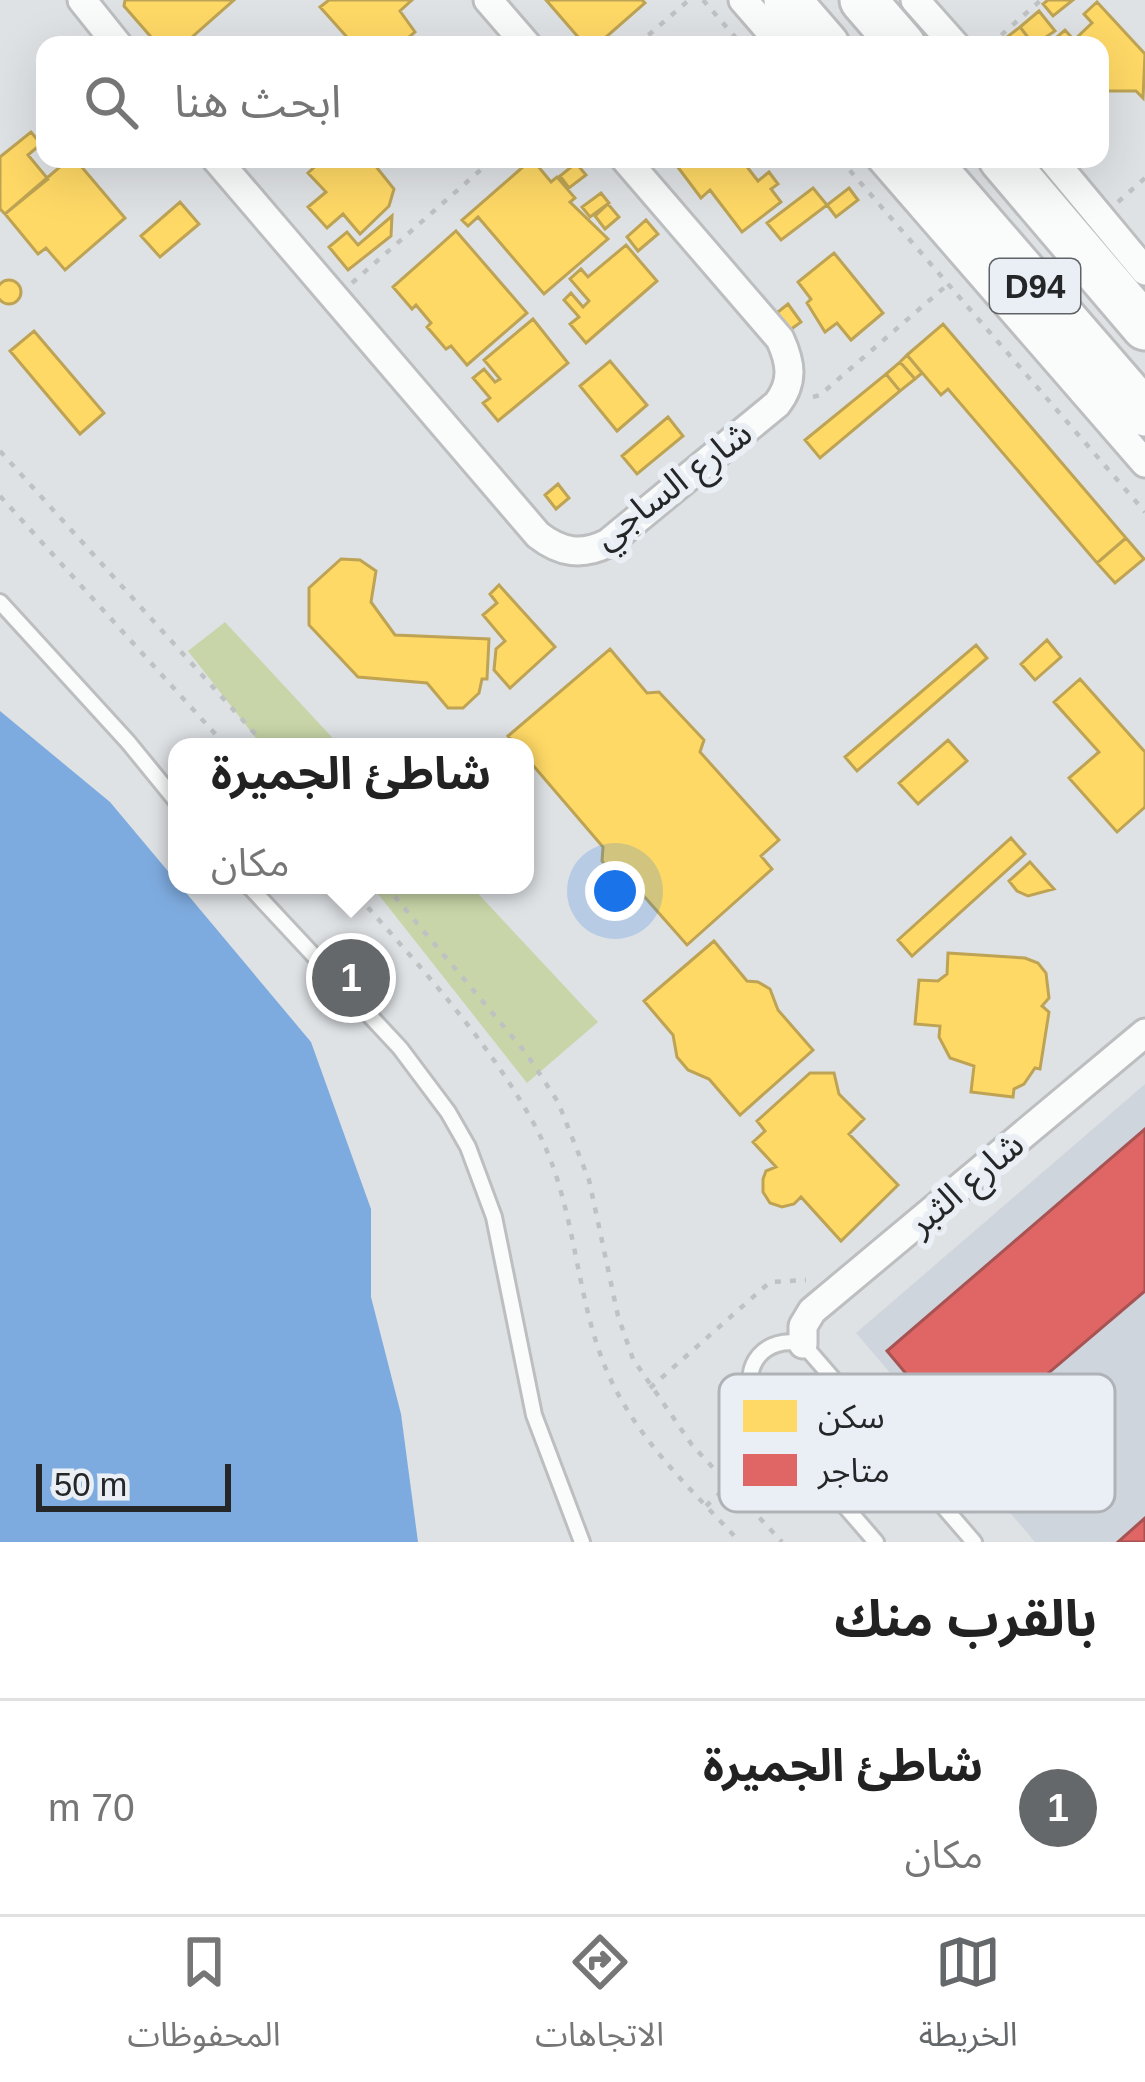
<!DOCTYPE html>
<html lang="ar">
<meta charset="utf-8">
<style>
:root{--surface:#fff;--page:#f6f6f6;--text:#222;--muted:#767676;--line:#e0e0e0;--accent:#65686a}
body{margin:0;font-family:Arial,"Noto Sans Arabic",sans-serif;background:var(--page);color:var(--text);direction:rtl}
.scale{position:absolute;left:36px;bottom:30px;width:195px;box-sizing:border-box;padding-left:12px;border:6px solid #242628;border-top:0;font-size:33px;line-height:42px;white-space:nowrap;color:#242628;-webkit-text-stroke:9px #eaeff5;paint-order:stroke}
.you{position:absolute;left:615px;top:891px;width:42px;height:42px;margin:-30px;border:9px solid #fff;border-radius:50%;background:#1a73e8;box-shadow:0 0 0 18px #1a73e833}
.badge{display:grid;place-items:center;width:78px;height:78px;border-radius:50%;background:var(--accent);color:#fff;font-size:39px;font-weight:700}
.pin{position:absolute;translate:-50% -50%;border:6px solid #fff;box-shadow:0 3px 12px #0006}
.popup{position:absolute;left:168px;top:738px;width:366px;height:156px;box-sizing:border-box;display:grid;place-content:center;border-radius:24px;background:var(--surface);filter:drop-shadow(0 3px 9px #0005);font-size:39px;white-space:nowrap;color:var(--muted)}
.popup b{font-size:45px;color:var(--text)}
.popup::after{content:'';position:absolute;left:50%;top:100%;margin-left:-24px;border:24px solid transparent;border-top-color:var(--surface)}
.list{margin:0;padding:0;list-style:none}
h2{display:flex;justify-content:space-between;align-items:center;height:156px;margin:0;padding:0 48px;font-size:51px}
h2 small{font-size:39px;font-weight:400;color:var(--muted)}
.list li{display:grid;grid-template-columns:78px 1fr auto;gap:36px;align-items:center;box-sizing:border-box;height:216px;padding:0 48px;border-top:3px solid var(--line)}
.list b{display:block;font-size:45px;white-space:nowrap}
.list p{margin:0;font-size:39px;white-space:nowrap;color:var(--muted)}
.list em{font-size:39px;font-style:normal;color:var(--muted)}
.icon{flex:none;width:66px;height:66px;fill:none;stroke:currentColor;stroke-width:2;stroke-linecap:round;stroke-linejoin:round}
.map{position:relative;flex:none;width:1145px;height:1542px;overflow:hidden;direction:ltr}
.search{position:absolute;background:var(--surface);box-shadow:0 12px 48px #0002;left:36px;right:36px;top:36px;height:132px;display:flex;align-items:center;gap:30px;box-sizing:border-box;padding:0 42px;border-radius:24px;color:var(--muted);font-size:45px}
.sheet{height:372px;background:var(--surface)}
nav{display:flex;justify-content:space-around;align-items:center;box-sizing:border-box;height:168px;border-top:3px solid var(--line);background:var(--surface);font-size:33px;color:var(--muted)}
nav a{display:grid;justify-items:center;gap:6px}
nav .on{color:var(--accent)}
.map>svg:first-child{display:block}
.built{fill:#cfd5dc}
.green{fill:#c8d5a8}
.water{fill:#7eabdf}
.homes{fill:#ffd966;stroke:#bda353;stroke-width:3}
.shops{fill:#e06666;stroke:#a85353;stroke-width:3}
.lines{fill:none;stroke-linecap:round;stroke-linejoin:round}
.service-casing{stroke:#bcbec0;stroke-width:20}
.minor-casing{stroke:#bcbec0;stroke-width:33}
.primary-casing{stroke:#bcbec0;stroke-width:51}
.path{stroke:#bfc1c2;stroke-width:4.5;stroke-dasharray:6 9;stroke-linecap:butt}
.service{stroke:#fafbfb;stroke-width:14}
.minor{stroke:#fafbfb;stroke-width:27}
.primary{stroke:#fafbfb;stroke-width:45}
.labels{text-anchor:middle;stroke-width:12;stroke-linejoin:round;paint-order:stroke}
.shield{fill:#eaeff5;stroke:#5f6266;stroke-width:3}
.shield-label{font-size:33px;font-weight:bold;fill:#242628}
.street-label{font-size:36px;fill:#242628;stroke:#eaeff5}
.key{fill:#eaeff5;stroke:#afb3b8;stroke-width:3}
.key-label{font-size:33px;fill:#242628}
</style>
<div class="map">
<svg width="1145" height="1542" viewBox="0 0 1145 1542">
<rect width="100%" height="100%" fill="#dfe2e5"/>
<path class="built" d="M 1145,1084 L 1145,1542 L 1035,1542 L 856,1333 Z"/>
<path class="green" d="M 225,622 L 341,747 L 263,747 L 188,651 Z
M 371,885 L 470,885 L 598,1022 L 527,1083 Z"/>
<path class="water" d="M 0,711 L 110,802 L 311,1042 L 371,1209 L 371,1297 L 401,1414 L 418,1542 L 0,1542 Z"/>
<path class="homes" d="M 125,0 L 234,0 L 183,45 L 158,45 L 124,6 Z
M 329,0 L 412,0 L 400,11 L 415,32 L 400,45 L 354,45 L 320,7 Z
M 546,0 L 642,0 L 645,3 L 597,45 L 585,45 Z
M 1048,0 L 1073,0 L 1053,16 L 1043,4 Z
M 1097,2 L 1145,54 L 1143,98 L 1136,91 L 1100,91 L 1100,45 L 1050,43 L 1065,30 L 1074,40 L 1092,23 L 1084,14 Z
M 1039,11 L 1055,31 L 1034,45 L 1020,27 Z
M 1020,27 L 1034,45 L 1007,45 L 1003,40 Z
M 31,132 L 41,144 L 28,155 L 48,179 L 5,214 L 0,209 L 0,157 Z
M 69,159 L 75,159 L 125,218 L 65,270 L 46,248 L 38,254 L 5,214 Z
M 323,159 L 370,159 L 394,189 L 389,206 L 360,234 L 343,214 L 327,228 L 308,207 L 326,192 L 308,173 Z
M 532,159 L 551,182 L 557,177 L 575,198 L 570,202 L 608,239 L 544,294 L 478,217 L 468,226 L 462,220 Z
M 678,159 L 741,159 L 758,181 L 769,172 L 778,184 L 771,189 L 781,202 L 742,232 L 710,190 L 701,198 L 674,162 Z
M 576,163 L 586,175 L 569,188 L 560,176 Z
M 813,188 L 827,205 L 781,240 L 767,223 Z
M 849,188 L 858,200 L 836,217 L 827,205 Z
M 601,193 L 609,203 L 590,217 L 582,207 Z
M 180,202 L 199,224 L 160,257 L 141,236 Z
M 608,204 L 619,217 L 605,229 L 595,216 Z
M 392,216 L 391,236 L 348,270 L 329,247 L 347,232 L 358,245 Z
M 646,220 L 658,234 L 638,251 L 627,237 Z
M 456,231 L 527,313 L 467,365 L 451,346 L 446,349 L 427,327 L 431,323 L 416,305 L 412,309 L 393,287 Z
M 626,245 L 657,281 L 586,343 L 570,324 L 579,317 L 564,300 L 571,293 L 583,307 L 589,301 L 570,279 L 581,269 L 588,277 Z
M 834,253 L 883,313 L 851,340 L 837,323 L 825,332 L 807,303 L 811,299 L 798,282 Z
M-3 292a12 12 0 1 1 24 0a12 12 0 1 1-24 0Z
M 788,304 L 801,322 L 786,333 L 773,316 Z
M 533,319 L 568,363 L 498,421 L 483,403 L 490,398 L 473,378 L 484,369 L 495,382 L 500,379 L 484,360 Z
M 943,324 L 1126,538 L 1097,563 L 948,389 L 941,395 L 907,355 Z
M 34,331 L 104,413 L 80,434 L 10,351 Z
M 907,355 L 922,373 L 915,379 L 900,362 Z
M 610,361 L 647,405 L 617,431 L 580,386 Z
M 900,362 L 915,379 L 900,391 L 886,374 Z
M 886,374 L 900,391 L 820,458 L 805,440 Z
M 668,417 L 683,436 L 637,474 L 622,456 Z
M 558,484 L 569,498 L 556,509 L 545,495 Z
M 1126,538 L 1144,559 L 1115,583 L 1097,563 Z
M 341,559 L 360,560 L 376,571 L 371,602 L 395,635 L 489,639 L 487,679 L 482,679 L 479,693 L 463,708 L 448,708 L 427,683 L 358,677 L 309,625 L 309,588 Z
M 499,585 L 555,647 L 510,688 L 494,670 L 496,649 L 505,641 L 483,615 L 497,603 L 490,594 Z
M 1047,640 L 1061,657 L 1035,680 L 1021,664 Z
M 976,645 L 987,658 L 857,771 L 845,757 Z
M 610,649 L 647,693 L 659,692 L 704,740 L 700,752 L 779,840 L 761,856 L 772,869 L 687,945 L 642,894 L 628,893 L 602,861 L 603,847 L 525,756 L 525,747 L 517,747 L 508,736 Z
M 1080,679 L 1145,752 L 1145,807 L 1117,832 L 1069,778 L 1099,752 L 1054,702 Z
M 948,740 L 967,761 L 918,804 L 899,783 Z
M 1011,838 L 1025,854 L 912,956 L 898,940 Z
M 1030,862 L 1054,889 L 1028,896 L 1017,891 L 1009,881 Z
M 714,941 L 747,981 L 758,982 L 770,989 L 778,1010 L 813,1050 L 740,1115 L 709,1079 L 688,1070 L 677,1057 L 673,1035 L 644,1001 Z
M 948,953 L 1025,958 L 1038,963 L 1046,973 L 1049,998 L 1042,1006 L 1049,1012 L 1040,1069 L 1035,1068 L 1024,1084 L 1014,1089 L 1013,1097 L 971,1092 L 974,1066 L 950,1058 L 939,1037 L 940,1026 L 915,1024 L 919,980 L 938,981 L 947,974 Z
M 810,1073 L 834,1073 L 839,1094 L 864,1119 L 849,1134 L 898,1185 L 841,1241 L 801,1197 L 794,1204 L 782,1207 L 770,1203 L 763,1192 L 763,1179 L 766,1171 L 776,1167 L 753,1142 L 765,1131 L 757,1121 Z"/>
<path class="shops" d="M 1145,1129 L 1145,1291 L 965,1444 L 887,1351 Z
M 1145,1518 L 1145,1542 L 1118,1542 Z"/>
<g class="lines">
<defs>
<path id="service" d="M 0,602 L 128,742 L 177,802
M 248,885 L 400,1048 L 448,1112 L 468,1147 L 494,1217 L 534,1415 L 582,1542
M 876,1542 L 754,1401 C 740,1365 765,1335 803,1344 L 974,1542"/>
<path id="minor" d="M 82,0 L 118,45
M 488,0 L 527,45
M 743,0 L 782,45
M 915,0 L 955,45
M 216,159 L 538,535 C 561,553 582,556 608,543 L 777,404 C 794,382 791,363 780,339 L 625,159
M 881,159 L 1145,463
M 1052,159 L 1145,271
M 803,1344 L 803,1326 L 812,1311 L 1145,1033"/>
<path id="primary" d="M 787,0 L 826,45
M 863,0 L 902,45
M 925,159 L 1145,413
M 1002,159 L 1145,327"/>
</defs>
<use href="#service" class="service-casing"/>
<use href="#minor" class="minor-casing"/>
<use href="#primary" class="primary-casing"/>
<path class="path" d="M 703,0 L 742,45
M 637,45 L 689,0
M 990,45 L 1041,0
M 840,159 L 1145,512
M 1118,202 L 1145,178
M 352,283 L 493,159
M 813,397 L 820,395 L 946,286
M 0,451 L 267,747
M 0,496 L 227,747
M 348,885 C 414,960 485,1035 534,1124 C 577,1202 573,1290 606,1369 C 635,1438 690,1488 740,1542
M 385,885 L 526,1053 L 558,1102 L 589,1180 L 618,1316 L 633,1359 L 692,1445 L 782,1542
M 650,1388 L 770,1282 L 806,1280
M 706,1506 L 769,1449"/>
<use href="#service" class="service"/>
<use href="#minor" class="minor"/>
<use href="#primary" class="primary"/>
</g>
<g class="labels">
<rect class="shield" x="990" y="259" width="90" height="54" rx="9"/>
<g class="shield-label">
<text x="1035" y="298">D94</text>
</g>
<g class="street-label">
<text transform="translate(672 484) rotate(-37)" y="13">شارع الساجي</text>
<text transform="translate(965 1183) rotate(-40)" y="13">شارع الثبر</text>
</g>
</g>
<rect x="719" y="1374" width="396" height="138" rx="18" class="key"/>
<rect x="743" y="1400" width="54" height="32" fill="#ffd966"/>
<rect x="743" y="1454" width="54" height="32" fill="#e06666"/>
<g class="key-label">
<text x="818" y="1428">سكن</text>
<text x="818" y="1482">متاجر</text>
</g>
</svg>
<div class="scale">50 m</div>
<div class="you"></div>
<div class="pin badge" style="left:351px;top:978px">1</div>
<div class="popup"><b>شاطئ الجميرة</b>مكان</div>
<div class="search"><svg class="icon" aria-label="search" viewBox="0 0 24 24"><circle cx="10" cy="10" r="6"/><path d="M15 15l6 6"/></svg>ابحث هنا</div>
</div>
<section class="sheet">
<h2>بالقرب منك<small></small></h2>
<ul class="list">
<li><span class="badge">1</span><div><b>شاطئ الجميرة</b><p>مكان</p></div><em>70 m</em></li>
</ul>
</section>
<nav>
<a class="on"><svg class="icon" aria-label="map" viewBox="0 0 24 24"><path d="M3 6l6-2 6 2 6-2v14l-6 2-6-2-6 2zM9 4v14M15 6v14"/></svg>الخريطة</a>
<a><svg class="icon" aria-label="directions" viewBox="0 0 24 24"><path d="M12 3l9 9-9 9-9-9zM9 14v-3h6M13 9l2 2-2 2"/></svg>الاتجاهات</a>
<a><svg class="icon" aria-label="saved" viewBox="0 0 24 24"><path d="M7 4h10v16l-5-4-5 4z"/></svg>المحفوظات</a>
</nav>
